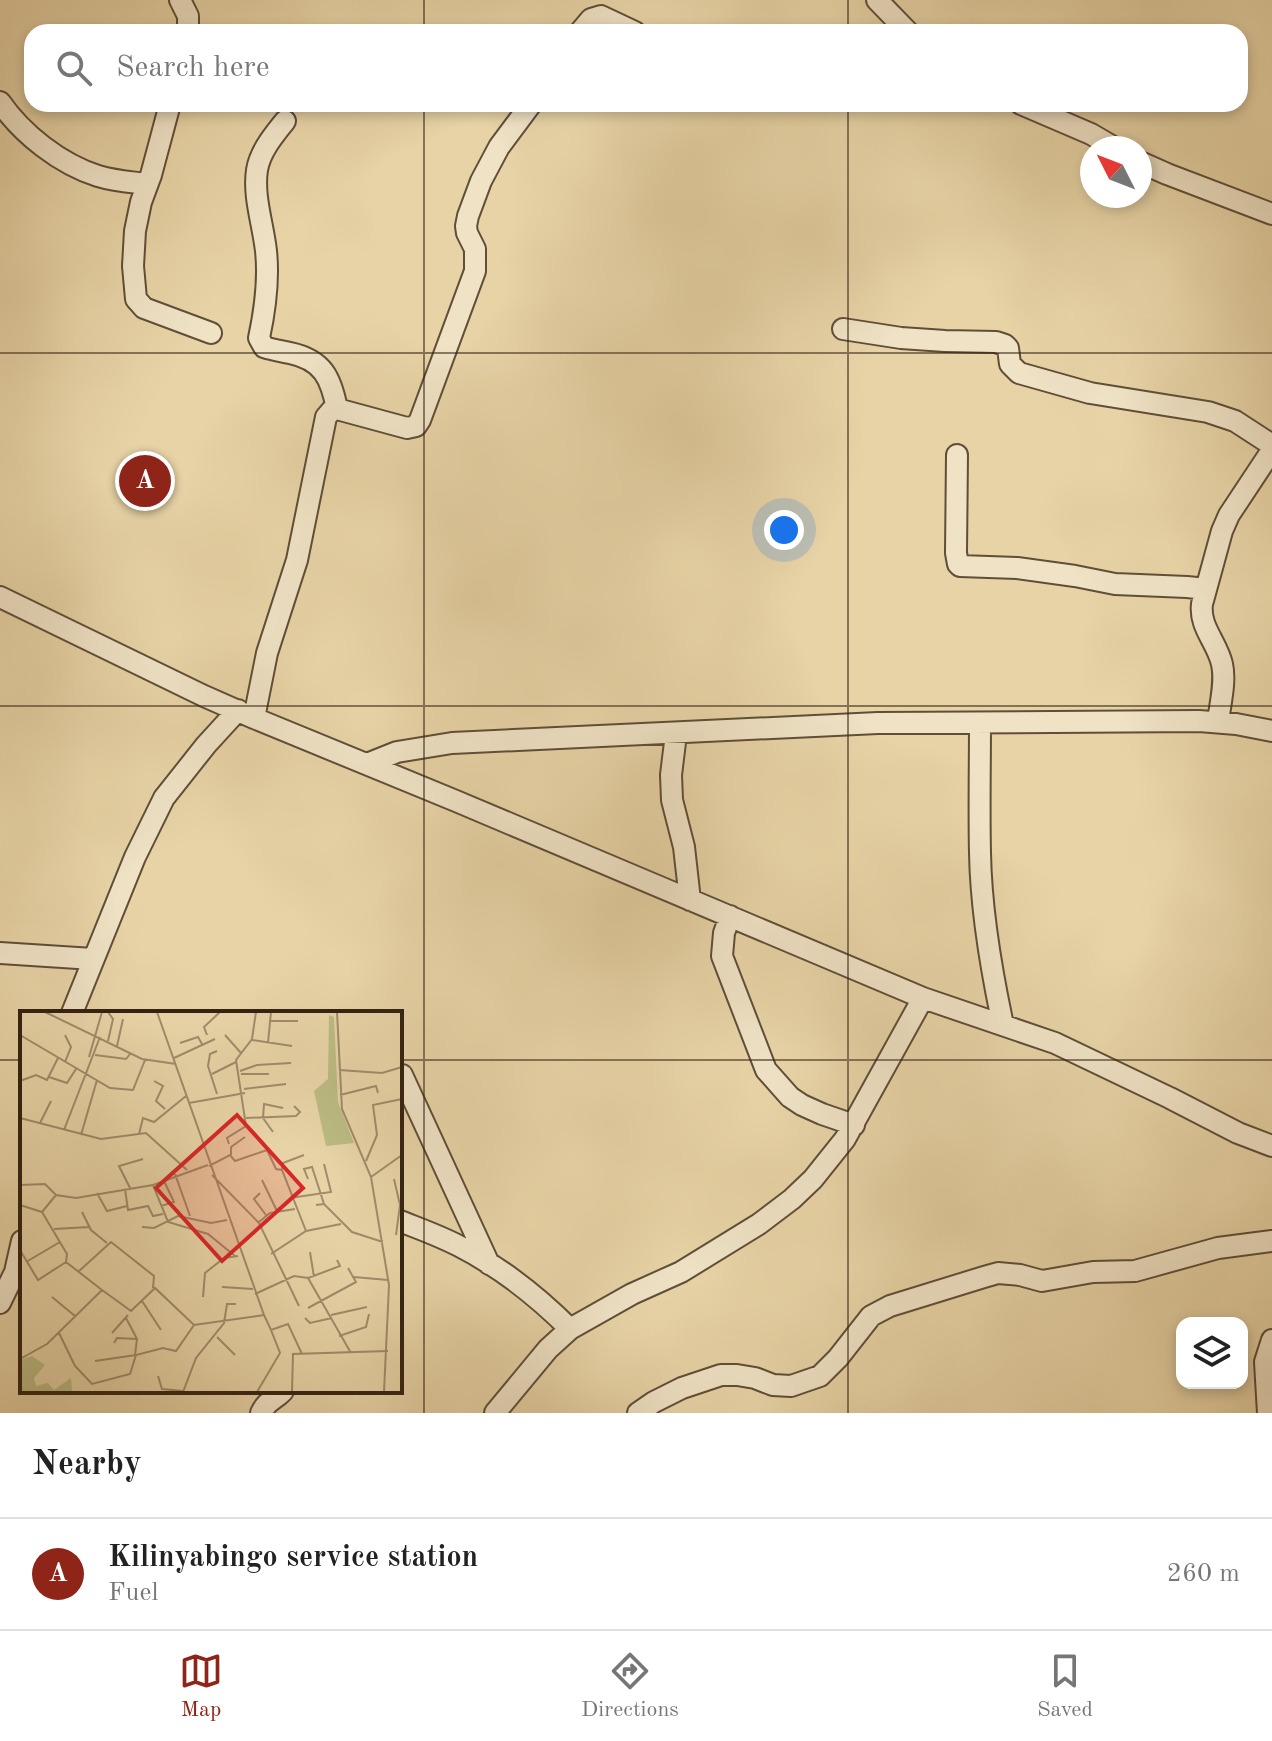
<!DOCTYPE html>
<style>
:root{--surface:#fff;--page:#f6f6f6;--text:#222;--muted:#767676;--line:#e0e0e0;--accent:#8f2418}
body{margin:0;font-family:"Old Standard TT",serif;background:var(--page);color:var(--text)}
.controls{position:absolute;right:24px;bottom:24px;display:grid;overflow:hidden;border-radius:16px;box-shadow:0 4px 12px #0003}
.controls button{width:72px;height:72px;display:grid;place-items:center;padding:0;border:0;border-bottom:2px solid var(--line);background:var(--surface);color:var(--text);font:40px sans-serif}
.compass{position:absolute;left:1080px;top:136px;width:72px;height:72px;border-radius:50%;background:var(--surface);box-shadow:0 4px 12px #0003;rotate:312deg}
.you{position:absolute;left:784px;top:530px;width:28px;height:28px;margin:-20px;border:6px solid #fff;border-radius:50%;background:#1a73e8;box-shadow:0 0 0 12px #1a73e833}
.badge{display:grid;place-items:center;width:52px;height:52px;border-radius:50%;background:var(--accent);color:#fff;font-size:26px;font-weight:700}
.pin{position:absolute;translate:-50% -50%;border:4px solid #fff;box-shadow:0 2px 8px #0006}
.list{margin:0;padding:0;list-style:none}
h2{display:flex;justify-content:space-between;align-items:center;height:104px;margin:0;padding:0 32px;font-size:34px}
h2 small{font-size:26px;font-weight:400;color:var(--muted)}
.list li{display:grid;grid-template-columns:52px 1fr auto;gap:24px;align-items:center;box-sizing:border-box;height:112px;padding:0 32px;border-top:2px solid var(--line)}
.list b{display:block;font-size:30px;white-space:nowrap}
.list p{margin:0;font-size:26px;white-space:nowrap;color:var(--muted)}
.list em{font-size:26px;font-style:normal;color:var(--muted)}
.icon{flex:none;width:44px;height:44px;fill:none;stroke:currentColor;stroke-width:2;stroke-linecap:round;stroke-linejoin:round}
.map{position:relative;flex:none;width:1272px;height:1413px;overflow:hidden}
.search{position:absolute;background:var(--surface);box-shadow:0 4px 12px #0003;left:24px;right:24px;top:24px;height:88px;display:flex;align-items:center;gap:20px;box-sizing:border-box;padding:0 28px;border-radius:24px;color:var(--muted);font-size:30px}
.sheet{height:216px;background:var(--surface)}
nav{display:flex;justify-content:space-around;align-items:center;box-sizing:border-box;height:112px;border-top:2px solid var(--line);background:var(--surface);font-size:22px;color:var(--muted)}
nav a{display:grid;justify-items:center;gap:4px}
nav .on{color:var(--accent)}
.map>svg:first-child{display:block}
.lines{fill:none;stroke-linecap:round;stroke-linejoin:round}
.minor-casing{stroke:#604e38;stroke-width:24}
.minor{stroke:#efe2c5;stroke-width:20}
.grid{fill:none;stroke:#332213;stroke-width:2;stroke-opacity:0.55}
.inset-road{fill:none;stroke:#9f8c6b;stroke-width:2}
.view{fill:#d62828;fill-opacity:0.15;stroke:#d62828;stroke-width:4}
.inset-edge{fill:none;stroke:#332213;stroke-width:4}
</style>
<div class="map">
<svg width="1272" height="1413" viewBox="0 0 1272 1413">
<rect width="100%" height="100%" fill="#e7d3a6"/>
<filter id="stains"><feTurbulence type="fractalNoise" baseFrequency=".0025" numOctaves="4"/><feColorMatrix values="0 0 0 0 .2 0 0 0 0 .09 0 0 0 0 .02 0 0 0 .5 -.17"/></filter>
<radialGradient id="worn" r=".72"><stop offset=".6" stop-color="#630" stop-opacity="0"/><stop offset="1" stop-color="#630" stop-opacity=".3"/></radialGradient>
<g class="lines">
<defs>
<path id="minor" d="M 180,0 L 188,16 L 188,32
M 877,0 L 908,32
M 580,32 L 591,19 L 601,16 L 635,32
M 0,102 C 22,134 60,164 98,176 C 114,181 131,182 147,184
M 170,104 L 151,175 L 141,202 L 135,231 L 133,266 L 136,299 L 144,308 L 211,333
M 1021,104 L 1091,134 L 1115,148
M 285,121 C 274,135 260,151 257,170 C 253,196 263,224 266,251 C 269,279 265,310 259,338 L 264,347 C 273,350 281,351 290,353 C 323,360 331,378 337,409
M 1140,162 L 1167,174 L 1272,214
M 843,329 L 901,338 L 945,341 L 996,342 L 1005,345 L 1008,348 L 1010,364 L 1019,373 L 1090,393 L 1208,412 L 1235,421 L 1272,445
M 957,455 L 956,553 L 958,564 L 960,566 L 1017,568 L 1075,576 L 1115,584 L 1187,587 L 1206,589
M 0,597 L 204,696 L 254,718 L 456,801 L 923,998 L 1055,1043 L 1170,1098 L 1238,1133 L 1272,1146
M 254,718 L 267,653 L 297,560 L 326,417 L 332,410 L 337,409 L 407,428 L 416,426 L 420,420 L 475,271 L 475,249 L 467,233 L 466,226 L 468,216 L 481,181 L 499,147 L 531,104
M 1218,722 C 1220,704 1226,682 1222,664 C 1217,642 1199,627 1202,604 L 1222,531 L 1229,515 L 1272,450
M 980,723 C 980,766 979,810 980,853 C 981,911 991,969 1003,1025
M 676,734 L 671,775 L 672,800 L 684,847 L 690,900
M 367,764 L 397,752 L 452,743 L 878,723 L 1199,721 L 1236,724 L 1272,731
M 730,916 L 724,933 L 722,956 L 766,1070 L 790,1097 L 802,1105 L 822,1114 L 854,1125
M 0,953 L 93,959
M 72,1013 L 135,857 L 164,798 L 206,745 L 238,710
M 402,1075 L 489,1264
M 400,1221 C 420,1229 440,1236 459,1246 C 500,1267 537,1296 570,1329
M 0,1303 L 15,1272 L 22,1241
M 261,1413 C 267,1400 275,1400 283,1391
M 495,1413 L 548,1349 L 570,1329 L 632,1294 L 681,1272 L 759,1224 L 792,1199 L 813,1179 L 845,1139 L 923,998
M 638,1413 L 654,1402 L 682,1388 L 721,1375 L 737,1375 L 755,1378 L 773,1385 L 791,1386 L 820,1376 L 838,1358 L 871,1316 L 890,1306 L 984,1277 L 998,1273 L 1020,1275 L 1042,1281 L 1093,1272 L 1135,1271 L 1218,1248 L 1272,1241
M 1268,1413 L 1265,1362 L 1272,1340"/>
</defs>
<use href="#minor" class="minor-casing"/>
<use href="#minor" class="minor"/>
</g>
<path class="grid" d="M 424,0 L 424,32M 848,0 L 848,32M 424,104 L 424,1413M 848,104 L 848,1413M 0,353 L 1272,353M 0,706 L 1272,706M 0,1060 L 22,1060M 400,1060 L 1272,1060"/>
<g transform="translate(20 1011)">
<rect width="382" height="382" fill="#e7d3a6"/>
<path d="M 12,345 L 25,354 L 14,367 L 16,375 L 28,372 L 34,379 L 51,367 L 52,381 L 0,381 L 0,349 Z" fill="#bbbb83"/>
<path d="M 309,4 L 314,6 L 318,91 L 334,132 L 306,135 L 294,80 L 308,68 Z" fill="#bbbb83"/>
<path class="inset-road" d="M 25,1 L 122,48 L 156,53M 137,1 L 244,304 L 251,319 L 268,313 L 282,343M 317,1 L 322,98 L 351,166 L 369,274 L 364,381M 251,10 L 278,10M 0,24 L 90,77 L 113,79 L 125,49M 45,24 L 51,36 L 45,51M 187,24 L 184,16 L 200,1M 205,24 L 221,42M 232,29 L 272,35M 88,30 L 93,8 L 88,1M 160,32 L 178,26 L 182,33M 248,32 L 251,1M 97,35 L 103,8M 197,40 L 190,43 L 188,55 L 197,83M 75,44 L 106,48 L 110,43M 69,46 L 82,1M 154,47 L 195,28M 319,59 L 362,62 L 382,56M 220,60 L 237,54 L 271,52M 192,63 L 216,51M 221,63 L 249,63M 29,66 L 47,72 L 56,58M 0,70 L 16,64 L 27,69 L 38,47M 134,70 L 143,75 L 136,90 L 145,98M 224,78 L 266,73M 320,84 L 356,75 L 358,82M 169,92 L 225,82M 0,107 L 81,128 L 126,122 L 167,159M 226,107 L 276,105 L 280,101 L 274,95M 20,112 L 31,90M 44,119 L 80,26M 253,121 L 243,107 L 244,93 L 263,97M 119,123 L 123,107 L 134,111 L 166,85M 61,124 L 77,69M 209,133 L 207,127 L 226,115 L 216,49 L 232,28 L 236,1M 211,144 L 211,136 L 225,126M 346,150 L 357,124 L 353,94 L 382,88M 189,155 L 210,144 L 215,150 L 247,139 L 256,158 L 262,159 L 286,220M 262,159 L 263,152 L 284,144M 155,163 L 170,205M 192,164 L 239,212 L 279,295M 351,166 L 382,144M 288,168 L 284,158 L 292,156 L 304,193M 374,168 L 380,194 L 376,224M 242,169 L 257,200M 0,174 L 25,173 L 36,184 L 56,187 L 133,174 L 188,154M 133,174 L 148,211 L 188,223 L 215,245M 110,177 L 99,155 L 123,148M 105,178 L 108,199 L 128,195 L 133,205 L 143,203M 77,182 L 87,200 L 107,195M 240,182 L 234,188 L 246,204M 270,187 L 311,181 L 304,153M 0,194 L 22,201 L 36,184M 296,194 L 304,193 L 332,221 L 363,231M 141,195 L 154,191 L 144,170M 22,201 L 47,243 L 46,251 L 82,279M 62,201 L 71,219 L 87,232M 239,211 L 250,202 L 275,198M 122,216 L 134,217 L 158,205 L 191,212 L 207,209M 34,218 L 69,216M 0,239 L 18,269 L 46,251M 290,241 L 294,266M 251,243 L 286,220 L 321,213M 6,251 L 40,231M 58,261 L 91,231 L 134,265 L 133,277M 334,266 L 368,269M 288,267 L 320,255 L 317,249M 202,276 L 233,278M 235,283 L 274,265 L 288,267 L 331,342M 32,286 L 55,305M 183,286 L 185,262 L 204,247 L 218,245M 122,290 L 141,319M 288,297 L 336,271 L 328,257M 311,304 L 347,296M 106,307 L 117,328 L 115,344M 285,307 L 290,312 L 312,307M 39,322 L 55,355 L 72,373 L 110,363 L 116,344 L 143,337 L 156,340 L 174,314M 92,322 L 108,304M 319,325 L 346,316 L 349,303M 197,326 L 215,344M 94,332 L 97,327 L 117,328M 0,348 L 27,333 L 82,279 L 111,300 L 135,277 L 174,314 L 244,304M 75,350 L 116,344M 138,365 L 142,378 L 163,380M 163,381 L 176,347 L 204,312 L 207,293 L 216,293M 237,381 L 260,342 L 251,319M 272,381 L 273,343 L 368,340"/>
<path class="view" d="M 217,104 L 283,177 L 202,250 L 136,177 Z"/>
<rect width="382" height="382" class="inset-edge"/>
</g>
<rect width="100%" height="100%" filter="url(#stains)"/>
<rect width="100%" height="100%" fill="url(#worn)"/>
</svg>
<div class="controls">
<button><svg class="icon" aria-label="layers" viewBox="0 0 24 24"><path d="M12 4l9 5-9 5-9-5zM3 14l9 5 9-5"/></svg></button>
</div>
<svg class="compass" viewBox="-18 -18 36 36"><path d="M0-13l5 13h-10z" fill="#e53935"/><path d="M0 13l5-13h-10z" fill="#767676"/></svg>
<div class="you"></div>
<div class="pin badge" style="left:145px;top:481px">A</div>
<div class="search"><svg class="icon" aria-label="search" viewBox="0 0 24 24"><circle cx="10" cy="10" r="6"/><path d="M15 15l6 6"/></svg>Search here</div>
</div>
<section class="sheet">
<h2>Nearby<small></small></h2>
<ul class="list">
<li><span class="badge">A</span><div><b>Kilinyabingo service station</b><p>Fuel</p></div><em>260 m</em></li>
</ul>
</section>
<nav>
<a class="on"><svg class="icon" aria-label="map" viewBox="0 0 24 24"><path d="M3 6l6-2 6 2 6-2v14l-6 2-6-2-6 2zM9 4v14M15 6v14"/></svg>Map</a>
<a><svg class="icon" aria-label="directions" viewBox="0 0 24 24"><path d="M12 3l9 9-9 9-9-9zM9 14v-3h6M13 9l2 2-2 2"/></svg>Directions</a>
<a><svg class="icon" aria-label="saved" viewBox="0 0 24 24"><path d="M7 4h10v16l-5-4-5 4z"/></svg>Saved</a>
</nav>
